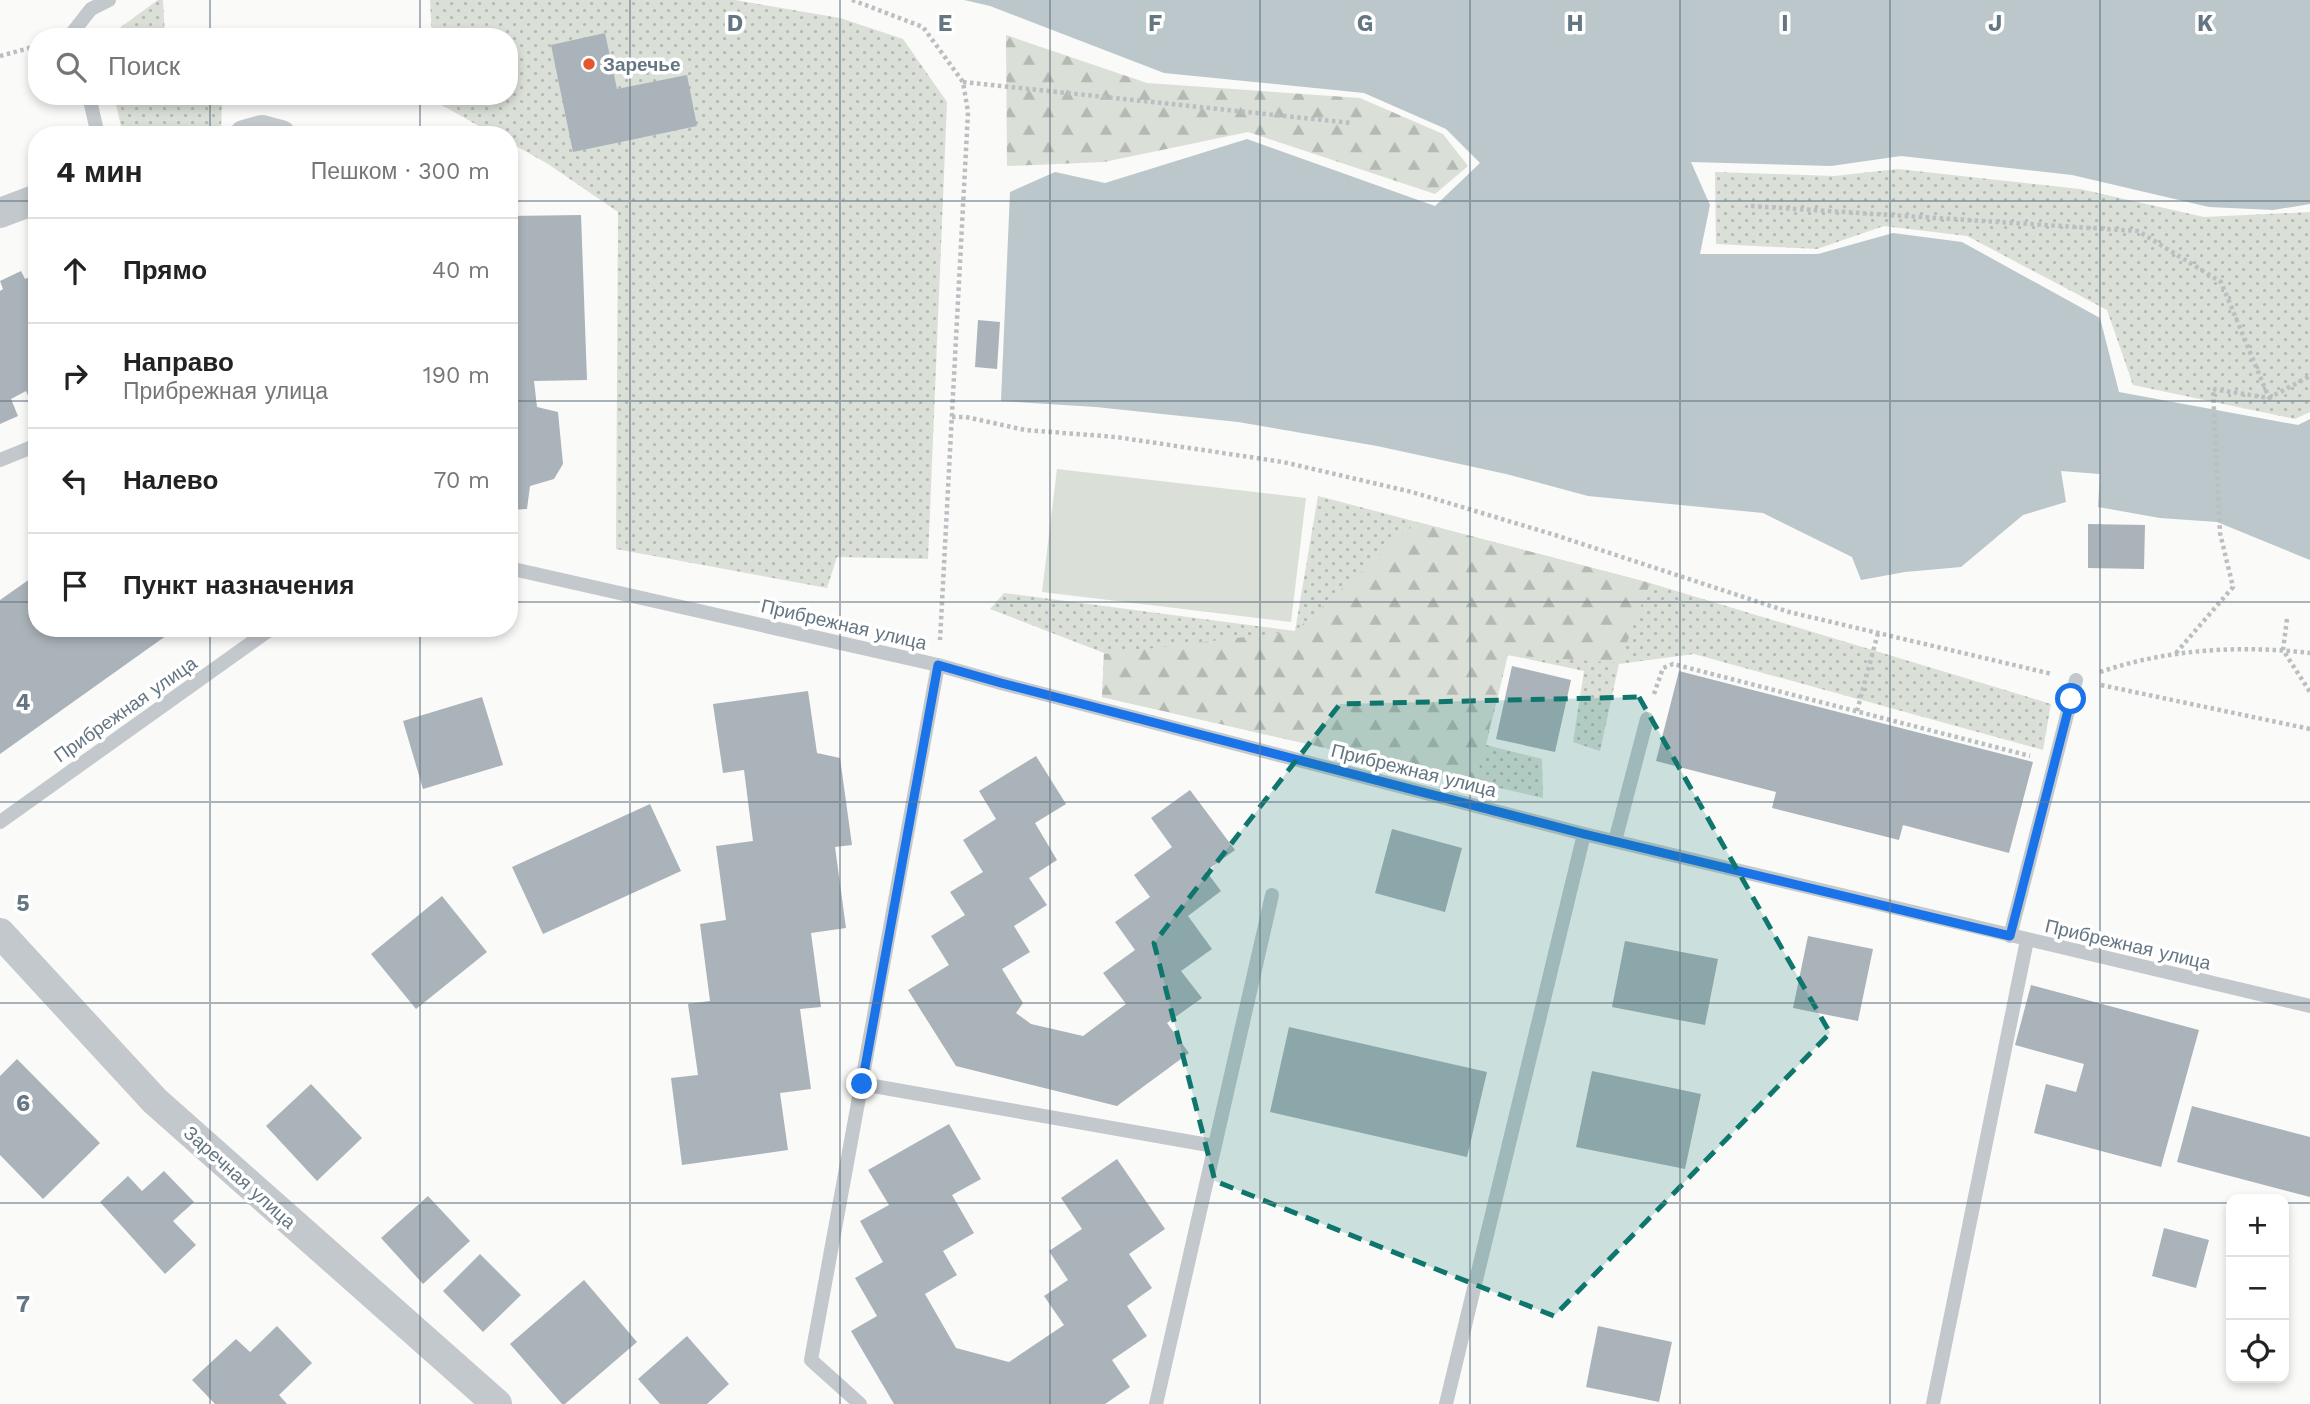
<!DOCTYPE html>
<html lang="ru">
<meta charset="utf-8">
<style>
:root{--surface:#fff;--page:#f6f6f6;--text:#222;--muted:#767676;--line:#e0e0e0}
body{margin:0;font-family:"Work Sans",sans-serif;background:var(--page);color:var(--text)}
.controls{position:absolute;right:21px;bottom:21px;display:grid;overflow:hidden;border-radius:14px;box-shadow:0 4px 10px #0003}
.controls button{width:63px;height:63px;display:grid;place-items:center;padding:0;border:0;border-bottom:2px solid var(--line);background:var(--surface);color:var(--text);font:35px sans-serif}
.stop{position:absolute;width:21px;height:21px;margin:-16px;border:5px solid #1a73e8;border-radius:50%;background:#fff}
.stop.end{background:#1a73e8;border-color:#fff;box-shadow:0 2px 7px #0008}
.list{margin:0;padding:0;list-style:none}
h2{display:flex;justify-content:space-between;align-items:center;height:91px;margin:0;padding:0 28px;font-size:30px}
h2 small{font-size:23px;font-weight:400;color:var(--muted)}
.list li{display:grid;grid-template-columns:46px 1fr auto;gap:21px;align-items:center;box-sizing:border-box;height:105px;padding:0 28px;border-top:2px solid var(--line)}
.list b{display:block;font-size:26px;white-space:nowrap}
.list p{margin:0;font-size:23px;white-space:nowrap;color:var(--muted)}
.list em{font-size:23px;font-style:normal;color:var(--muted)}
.icon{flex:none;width:38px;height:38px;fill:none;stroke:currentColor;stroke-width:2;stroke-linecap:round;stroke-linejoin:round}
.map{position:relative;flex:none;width:2310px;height:1404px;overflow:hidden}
.search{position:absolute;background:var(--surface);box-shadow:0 4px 10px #0003;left:28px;top:28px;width:490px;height:77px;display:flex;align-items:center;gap:18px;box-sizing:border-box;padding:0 24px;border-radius:28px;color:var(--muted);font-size:26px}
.panel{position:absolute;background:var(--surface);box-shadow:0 4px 10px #0003;left:28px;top:126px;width:490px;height:511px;border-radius:28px}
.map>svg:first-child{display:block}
.grass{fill:url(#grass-dots)}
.forest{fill:url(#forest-firs)}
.park{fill:#dadfd7}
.water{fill:#bbc7cb}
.building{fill:#aab3b9}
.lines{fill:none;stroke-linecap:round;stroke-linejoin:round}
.path{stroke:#bbbfc2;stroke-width:4.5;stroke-dasharray:3.5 3.5;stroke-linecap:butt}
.service{stroke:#c3c8cc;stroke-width:14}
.minor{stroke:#c3c8cc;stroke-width:30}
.route{stroke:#1a73e8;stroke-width:9}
.marked{fill:#0f766e;fill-opacity:0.2;stroke:#0f766e;stroke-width:5;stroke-dasharray:14 9;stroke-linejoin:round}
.grid{fill:none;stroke:#657683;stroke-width:2;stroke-opacity:0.55}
.poi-dot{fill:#e4572e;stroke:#fff;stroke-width:2.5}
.labels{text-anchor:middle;stroke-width:7;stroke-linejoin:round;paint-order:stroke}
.poi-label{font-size:19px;font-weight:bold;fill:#657683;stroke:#fff;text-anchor:start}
.street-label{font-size:19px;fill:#657683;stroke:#fff}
.grid-label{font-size:23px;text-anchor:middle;font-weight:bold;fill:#657683;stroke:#fff;stroke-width:7;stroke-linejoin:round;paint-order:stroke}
</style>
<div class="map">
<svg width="2310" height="1404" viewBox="0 0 2310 1404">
<defs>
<pattern id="grass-dots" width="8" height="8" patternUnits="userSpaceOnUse" patternTransform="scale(1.75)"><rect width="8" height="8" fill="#dadfd7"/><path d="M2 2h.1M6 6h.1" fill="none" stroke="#b4b9b4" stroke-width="1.8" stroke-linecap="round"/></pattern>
<pattern id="forest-firs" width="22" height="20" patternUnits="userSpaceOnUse" patternTransform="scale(1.75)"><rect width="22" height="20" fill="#dadfd7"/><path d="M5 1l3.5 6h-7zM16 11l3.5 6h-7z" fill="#b4b9b4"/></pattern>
</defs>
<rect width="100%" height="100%" fill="#fafaf8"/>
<path class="grass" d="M 158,0 L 163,0 L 165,37 L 107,37 Z
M 430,0 L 735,0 L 840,18 L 903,39 L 947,102 L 928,559 L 837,557 L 827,588 L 616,549 L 618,212 L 548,164 L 509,142 L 509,135 L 495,135 L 436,102 L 436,96 L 509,96 L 509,37 L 432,37 Z
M 114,96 L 169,96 L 170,103 L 222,102 L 221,131 L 204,135 L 123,135 Z
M 1898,169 L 2080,189 L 2204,217 L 2310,212 L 2310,412 L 2295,419 L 2133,385 L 2107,310 L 1967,236 L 1884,226 L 1817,249 L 1716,244 L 1715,172 L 1834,176 Z
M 1318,496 L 1650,583 L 2051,704 L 2043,750 L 1694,654 L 1619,664 L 1600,751 L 1573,742 L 1584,671 L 1508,655 L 1486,745 L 1542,759 L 1543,798 L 1102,697 L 1104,653 L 990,609 L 1004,593 L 1295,631 Z"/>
<path class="forest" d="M 1006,35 L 1147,83 L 1360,98 L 1443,134 L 1468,166 L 1435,194 L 1248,132 L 1104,162 L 1007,166 Z
M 1417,522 L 1650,583 L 1619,663 L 1507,655 L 1476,782 L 1102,697 L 1104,654 L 1295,631 Z"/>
<path class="park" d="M 1057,469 L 1306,498 L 1291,622 L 1042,592 Z"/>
<path class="water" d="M 964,0 L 2310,0 L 2310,204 L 2273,210 L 2209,207 L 2072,175 L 1901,156 L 1831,166 L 1691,162 L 1710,205 L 1700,254 L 1818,254 L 1893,233 L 1962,242 L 2100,318 L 2119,392 L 2298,425 L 2310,419 L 2310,560 L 2217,522 L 2160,518 L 2098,507 L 2100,474 L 2061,471 L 2066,502 L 2023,515 L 1961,567 L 1905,572 L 1861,580 L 1852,557 L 1763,513 L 1588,496 L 1506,474 L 1377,446 L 1238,422 L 1096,407 L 1001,401 L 1010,192 L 1055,172 L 1105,183 L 1247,139 L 1435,206 L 1480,163 L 1446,129 L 1364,93 L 1164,73 L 990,6 Z"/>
<path class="building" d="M 605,33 L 617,89 L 687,75 L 697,126 L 573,152 L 551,45 Z
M 581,215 L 587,380 L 534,381 L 537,407 L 558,412 L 563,464 L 554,479 L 530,486 L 527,509 L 509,510 L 509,216 Z
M 21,271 L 25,279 L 37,274 L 37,395 L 29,398 L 26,391 L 11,399 L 18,416 L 0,424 L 0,291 L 3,289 L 0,281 Z
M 978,320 L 1000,322 L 997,369 L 975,367 Z
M 2088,524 L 2145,525 L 2144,569 L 2088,568 Z
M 37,574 L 37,628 L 177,628 L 0,754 L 0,600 Z
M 1512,666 L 1571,680 L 1555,752 L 1496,739 Z
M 1679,671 L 2033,762 L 2009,853 L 1903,825 L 1899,840 L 1772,808 L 1776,792 L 1656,761 Z
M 808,691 L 817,753 L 840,758 L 852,845 L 835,847 L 846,928 L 811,933 L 821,1007 L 800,1009 L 811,1089 L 780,1093 L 788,1150 L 682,1165 L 671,1078 L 698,1075 L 688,1004 L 710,1001 L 700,924 L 726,920 L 716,846 L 753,841 L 744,770 L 723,773 L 713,704 Z
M 482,697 L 503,765 L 423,789 L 403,721 Z
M 1036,756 L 1066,804 L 1035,823 L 1057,860 L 1029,878 L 1047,905 L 1014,926 L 1030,952 L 1002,969 L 1023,1003 L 1016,1013 L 1031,1024 L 1083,1036 L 1126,1004 L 1103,973 L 1135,950 L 1115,922 L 1150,897 L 1134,875 L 1172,847 L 1151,818 L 1190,790 L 1235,850 L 1206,871 L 1221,891 L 1188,916 L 1212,949 L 1181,971 L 1202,998 L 1167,1023 L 1189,1053 L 1117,1106 L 956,1066 L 908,990 L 949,965 L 931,936 L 965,915 L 950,892 L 983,872 L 963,840 L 996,819 L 979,791 Z
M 650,804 L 681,871 L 543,934 L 512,867 Z
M 1392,829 L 1462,848 L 1445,912 L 1375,893 Z
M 442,896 L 487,952 L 416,1009 L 371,954 Z
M 1808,936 L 1873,949 L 1858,1021 L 1793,1008 Z
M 1625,941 L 1718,959 L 1705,1025 L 1612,1007 Z
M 2031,985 L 2199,1030 L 2161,1167 L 2034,1133 L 2046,1084 L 2076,1092 L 2084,1064 L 2015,1045 Z
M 1289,1027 L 1487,1072 L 1467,1157 L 1270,1112 Z
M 17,1059 L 100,1143 L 43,1199 L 0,1155 L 0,1076 Z
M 1592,1071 L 1701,1094 L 1685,1169 L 1576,1147 Z
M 311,1084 L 362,1138 L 317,1181 L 266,1126 Z
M 2192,1106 L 2310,1137 L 2310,1197 L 2177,1162 Z
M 949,1124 L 981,1179 L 952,1195 L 974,1233 L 943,1251 L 957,1275 L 925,1294 L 956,1348 L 1009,1362 L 1064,1325 L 1044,1296 L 1068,1280 L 1049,1251 L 1082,1229 L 1061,1198 L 1117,1159 L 1165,1229 L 1129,1254 L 1152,1288 L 1127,1306 L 1147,1336 L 1112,1360 L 1130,1387 L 1105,1404 L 894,1404 L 851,1331 L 877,1316 L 855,1278 L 883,1262 L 860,1221 L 889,1205 L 868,1170 Z
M 164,1171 L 194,1202 L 173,1221 L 196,1245 L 165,1274 L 100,1202 L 128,1176 L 142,1191 Z
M 428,1196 L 470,1241 L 423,1284 L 381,1238 Z
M 2164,1228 L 2209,1240 L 2196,1288 L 2152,1276 Z
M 480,1254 L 521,1295 L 483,1332 L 443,1291 Z
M 584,1280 L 637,1342 L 565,1404 L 562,1404 L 510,1344 Z
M 277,1326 L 312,1363 L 279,1395 L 287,1404 L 215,1404 L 192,1380 L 236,1339 L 250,1352 Z
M 1598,1326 L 1672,1342 L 1659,1402 L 1586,1387 Z
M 687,1336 L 729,1384 L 707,1404 L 660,1404 L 638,1379 Z"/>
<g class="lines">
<path class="path" d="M 852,0 L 923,27 L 963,82 L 968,112 L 940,640
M 0,56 L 37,46
M 963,82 L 1351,123
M 1751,206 L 2138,231 L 2221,282 L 2269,398
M 952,417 L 966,417 L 1025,430 L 1116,437 L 1283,462 L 1412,492 L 1555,535 L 1789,612 L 2052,674
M 2287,619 L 2283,650 L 2310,692
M 2176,653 L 2233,587 L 2220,533 L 2213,389 L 2269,398 L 2310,376
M 2100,672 C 2168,649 2239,645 2310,653
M 2101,685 L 2310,729
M 1654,694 L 1663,668 L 1673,664 L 2030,756
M 1857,711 L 1878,633"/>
<path class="service" d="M 69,37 L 91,9 L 109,0
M 89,96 L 98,135
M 0,460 L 37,445
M 509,568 L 938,665 L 1001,683 L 1584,834 L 2310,1006
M 0,822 L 272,628
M 1615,841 L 1647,719
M 2010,936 L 2076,680
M 862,1084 L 1214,1146
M 860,1404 L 811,1360 L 938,665
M 1156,1404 L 1272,895
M 1446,1404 L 1584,834
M 1933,1404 L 2027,940"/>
<path class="minor" d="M 244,135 L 262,130 L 281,135
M 0,213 L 37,199
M 0,933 L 155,1101 L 497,1404"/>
</g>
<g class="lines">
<path class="route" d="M 862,1084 L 938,665 L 1001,683 L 1584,834 L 2010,936 L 2071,699"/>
</g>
<path class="marked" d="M 1639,697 L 1830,1033 L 1554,1316 L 1215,1181 L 1154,943 L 1340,704 Z"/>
<path class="grid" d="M 210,0 L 210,37M 420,0 L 420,37M 630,0 L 630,1404M 840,0 L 840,1404M 1050,0 L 1050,1404M 1260,0 L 1260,1404M 1470,0 L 1470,1404M 1680,0 L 1680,1404M 1890,0 L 1890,1404M 2100,0 L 2100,1404M 210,96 L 210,135M 420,96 L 420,135M 0,201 L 37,201M 509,201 L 2310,201M 0,401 L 37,401M 509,401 L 2310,401M 0,602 L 37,602M 509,602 L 2310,602M 210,628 L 210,1404M 420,628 L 420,1404M 0,802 L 2310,802M 0,1003 L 2310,1003M 0,1203 L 2231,1203M 2284,1203 L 2310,1203"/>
<circle class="poi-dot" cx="589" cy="64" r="7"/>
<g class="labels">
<g class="poi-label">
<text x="603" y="71">Заречье</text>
</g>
<g class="street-label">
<text transform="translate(844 624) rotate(13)" y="7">Прибрежная улица</text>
<text transform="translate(125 709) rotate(-35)" y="7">Прибрежная улица</text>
<text transform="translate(1414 770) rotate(14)" y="7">Прибрежная улица</text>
<text transform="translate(2128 944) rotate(13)" y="7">Прибрежная улица</text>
<text transform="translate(240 1177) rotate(42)" y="7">Заречная улица</text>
</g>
</g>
<g class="grid-label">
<text x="735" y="31">D</text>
<text x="945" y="31">E</text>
<text x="1155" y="31">F</text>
<text x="1365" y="31">G</text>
<text x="1575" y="31">H</text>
<text x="1785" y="31">I</text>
<text x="1995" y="31">J</text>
<text x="2205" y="31">K</text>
<text x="23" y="710">4</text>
<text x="23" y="911">5</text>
<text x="23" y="1111">6</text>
<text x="23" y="1312">7</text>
</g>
</svg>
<div class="controls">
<button>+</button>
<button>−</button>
<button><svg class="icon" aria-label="locate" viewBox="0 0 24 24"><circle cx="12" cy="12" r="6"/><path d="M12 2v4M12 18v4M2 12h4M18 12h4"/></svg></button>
</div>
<div class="stop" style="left:2071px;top:699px"></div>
<div class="stop end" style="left:862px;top:1084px"></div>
<div class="search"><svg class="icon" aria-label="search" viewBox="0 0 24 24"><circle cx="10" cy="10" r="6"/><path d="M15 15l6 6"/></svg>Поиск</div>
<section class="panel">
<h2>4 мин<small>Пешком · 300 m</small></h2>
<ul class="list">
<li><svg class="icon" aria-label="ahead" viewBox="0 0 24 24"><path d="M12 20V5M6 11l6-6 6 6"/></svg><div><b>Прямо</b></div><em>40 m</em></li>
<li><svg class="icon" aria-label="right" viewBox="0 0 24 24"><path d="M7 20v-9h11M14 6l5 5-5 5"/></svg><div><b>Направо</b><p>Прибрежная улица</p></div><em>190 m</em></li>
<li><svg class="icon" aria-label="left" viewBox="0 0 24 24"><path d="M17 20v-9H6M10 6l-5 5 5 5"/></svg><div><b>Налево</b></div><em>70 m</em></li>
<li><svg class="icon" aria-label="arrive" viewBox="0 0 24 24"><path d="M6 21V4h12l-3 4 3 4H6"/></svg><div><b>Пункт назначения</b></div></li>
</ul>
</section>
</div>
